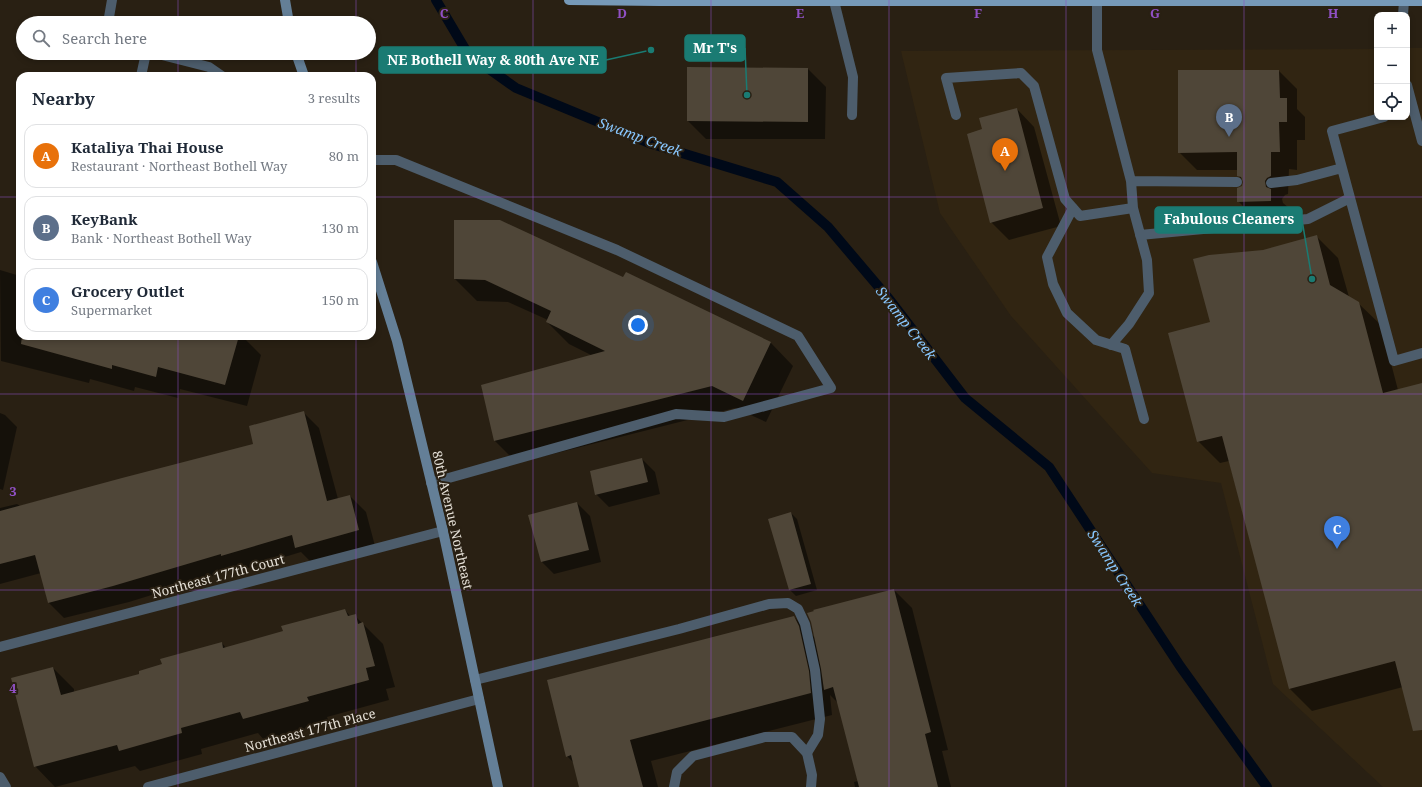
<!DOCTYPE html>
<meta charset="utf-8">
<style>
:root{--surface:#fff;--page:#f6f6f7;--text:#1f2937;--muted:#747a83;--line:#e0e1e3;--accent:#db2777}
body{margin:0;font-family:"Noto Serif",serif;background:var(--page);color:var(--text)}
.controls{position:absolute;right:12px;top:12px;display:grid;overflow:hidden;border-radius:8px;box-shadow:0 2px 6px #0003}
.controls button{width:36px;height:36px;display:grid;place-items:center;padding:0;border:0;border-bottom:1px solid var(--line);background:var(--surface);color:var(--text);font:20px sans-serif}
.you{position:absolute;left:638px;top:325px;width:14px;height:14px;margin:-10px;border:3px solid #fff;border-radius:50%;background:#1a73e8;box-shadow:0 0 0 6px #1a73e833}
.badge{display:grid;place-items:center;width:26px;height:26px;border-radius:50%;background:var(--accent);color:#fff;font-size:13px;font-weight:700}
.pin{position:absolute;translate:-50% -33px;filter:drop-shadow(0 1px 2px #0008)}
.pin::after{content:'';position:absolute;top:21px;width:14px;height:12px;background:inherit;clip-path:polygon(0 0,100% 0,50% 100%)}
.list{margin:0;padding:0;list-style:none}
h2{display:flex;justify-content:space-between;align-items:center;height:52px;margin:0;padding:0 16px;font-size:17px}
h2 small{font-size:13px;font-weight:400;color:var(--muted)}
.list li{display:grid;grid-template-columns:26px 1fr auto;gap:12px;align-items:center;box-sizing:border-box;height:64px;margin:0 8px 8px;padding:0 8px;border:1px solid var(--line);border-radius:12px}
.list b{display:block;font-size:15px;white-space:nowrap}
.list p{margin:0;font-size:13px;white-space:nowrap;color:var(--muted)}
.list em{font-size:13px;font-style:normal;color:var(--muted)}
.icon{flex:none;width:22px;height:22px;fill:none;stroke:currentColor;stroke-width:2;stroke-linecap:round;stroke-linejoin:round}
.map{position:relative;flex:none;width:1422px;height:787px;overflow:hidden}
.search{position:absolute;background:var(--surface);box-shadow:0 2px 6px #0003;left:16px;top:16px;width:360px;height:44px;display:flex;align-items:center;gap:10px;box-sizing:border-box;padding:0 14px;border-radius:22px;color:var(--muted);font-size:15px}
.panel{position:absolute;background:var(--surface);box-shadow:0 2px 6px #0003;left:16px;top:72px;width:360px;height:268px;border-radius:12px}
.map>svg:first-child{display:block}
.built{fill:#312512}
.shadow{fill:#0007}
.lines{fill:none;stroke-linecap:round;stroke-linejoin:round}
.stream{stroke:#000918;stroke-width:10}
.building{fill:#4f4638}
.lane{stroke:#4d5d6c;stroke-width:10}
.street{stroke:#4d5d6c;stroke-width:10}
.secondary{stroke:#647f97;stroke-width:10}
.primary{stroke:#7699b8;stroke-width:10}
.grid{fill:none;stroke:#9050c4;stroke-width:1;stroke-opacity:0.55}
.labels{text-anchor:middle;stroke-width:4;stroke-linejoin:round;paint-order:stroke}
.street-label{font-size:13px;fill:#e6e1d8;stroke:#292013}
.water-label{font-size:14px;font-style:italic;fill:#88c6fd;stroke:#292013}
.grid-label{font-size:13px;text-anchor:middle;font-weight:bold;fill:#9050c4;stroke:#292013;stroke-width:4;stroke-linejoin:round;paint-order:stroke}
.leader{fill:none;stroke:#1a7b73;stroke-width:1.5}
.callout-dot{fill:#1a7b73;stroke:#292013;stroke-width:1.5}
.callout{fill:#1a7b73;stroke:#1a7b73;stroke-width:1.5}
.callout-label{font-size:14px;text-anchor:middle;font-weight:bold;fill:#fff}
</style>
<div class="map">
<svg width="1422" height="787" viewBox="0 0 1422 787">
<rect width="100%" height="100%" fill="#292013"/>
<path class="built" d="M 1407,48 L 1422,48 L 1422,787 L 1383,787 L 1273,684 L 1221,483 L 1152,473 L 1011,316 L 940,213 L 901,51 L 1377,49 L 1377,117 L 1407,117 Z"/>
<path class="shadow" d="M 808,69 L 826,87 L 825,139 L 706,139 L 688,121 Z
M 1179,71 L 1279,71 L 1297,89 L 1297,109 L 1305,117 L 1305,140 L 1297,140 L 1297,170 L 1289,169 L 1288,194 L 1285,195 L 1282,199 L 1283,203 L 1289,208 L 1289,219 L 1256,219 L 1238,201 L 1244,182 L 1238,175 L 1238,170 L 1197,170 L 1179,152 Z
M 1017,109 L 1034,127 L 1061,226 L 1009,240 L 991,222 L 984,130 Z
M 1316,236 L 1338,258 L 1349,297 L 1358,303 L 1381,325 L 1398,390 L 1422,387 L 1422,724 L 1403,687 L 1312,711 L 1290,689 L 1229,461 L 1220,463 L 1198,441 L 1211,322 L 1263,251 Z
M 0,270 L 20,276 L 20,336 L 242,336 L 261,355 L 247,406 L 180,389 L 178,398 L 135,387 L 134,391 L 90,379 L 89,383 L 1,361 Z
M 626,273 L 771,343 L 793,366 L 766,422 L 735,408 L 517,463 L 494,440 L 593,356 L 569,344 L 547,322 L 548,320 L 508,302 L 477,301 L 455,279 L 623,278 Z
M 303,412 L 319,428 L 338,499 L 350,496 L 366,512 L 375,546 L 312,563 L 301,552 L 238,571 L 236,569 L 129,602 L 64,618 L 48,602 L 41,573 L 0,584 L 0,508 L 17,504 L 20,506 L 254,445 Z
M 0,413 L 5,415 L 17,427 L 3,490 L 0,489 Z
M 642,459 L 655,472 L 660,494 L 609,507 L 596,494 Z
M 577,503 L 590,516 L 601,562 L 554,574 L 542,562 Z
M 791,513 L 797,519 L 817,590 L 796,596 L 789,589 Z
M 894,590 L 912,608 L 948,750 L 942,751 L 951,787 L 855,787 L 854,782 L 858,781 L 838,703 L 830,695 L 832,715 L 651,761 L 658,787 L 580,787 L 574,763 L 567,756 L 794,617 L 816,639 Z
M 345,610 L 351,617 L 355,616 L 383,644 L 395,687 L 386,689 L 389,700 L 327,717 L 329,722 L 264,740 L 258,733 L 201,749 L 202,754 L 140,771 L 135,766 L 55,787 L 35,766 L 53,668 L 74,689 L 74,692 L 141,674 L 222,643 L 226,648 L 284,632 Z"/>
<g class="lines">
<path class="stream" d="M 436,0 L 468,54 L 516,88 L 649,143 L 777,182 L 828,227 L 889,299 L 965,398 L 1049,467 L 1180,666 L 1267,787"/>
</g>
<path class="building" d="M 687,67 L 808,68 L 808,122 L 687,121 Z
M 1178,70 L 1279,70 L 1280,98 L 1287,98 L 1287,122 L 1279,122 L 1280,152 L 1271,152 L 1271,176 L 1267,178 L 1265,181 L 1266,187 L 1271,189 L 1271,201 L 1237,202 L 1237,188 L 1242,186 L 1243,182 L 1241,177 L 1237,176 L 1237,152 L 1178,153 Z
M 1017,108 L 1043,208 L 990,223 L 967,134 L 982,129 L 979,118 Z
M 454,220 L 500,220 L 623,277 L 626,272 L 771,342 L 743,401 L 712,386 L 494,441 L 481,385 L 605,351 L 546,322 L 551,311 L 485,280 L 454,279 Z
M 1317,235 L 1330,285 L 1359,302 L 1383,393 L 1422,383 L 1422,730 L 1413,731 L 1395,661 L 1289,689 L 1222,436 L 1197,442 L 1168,333 L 1210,322 L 1193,259 L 1209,255 L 1263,250 Z
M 22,336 L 239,336 L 225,385 L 158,367 L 156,377 L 112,365 L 112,369 L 21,344 Z
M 304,411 L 327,501 L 350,495 L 359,530 L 295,548 L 292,535 L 221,556 L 221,554 L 113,586 L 48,603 L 35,555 L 0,564 L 0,511 L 122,478 L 253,444 L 249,426 Z
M 642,458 L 648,482 L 595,495 L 590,471 Z
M 577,502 L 589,550 L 541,562 L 528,515 Z
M 791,512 L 811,584 L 789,590 L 768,519 Z
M 894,589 L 931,732 L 925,734 L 938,787 L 859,787 L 833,687 L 824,690 L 821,669 L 811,622 L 807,613 L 814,611 L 813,610 Z
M 345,609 L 348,616 L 356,614 L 358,624 L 363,622 L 375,666 L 366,668 L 369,680 L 307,697 L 309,701 L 243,719 L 240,712 L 181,728 L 182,733 L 119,751 L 117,745 L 34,767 L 11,678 L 53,667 L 61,695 L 139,674 L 139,671 L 162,664 L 160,659 L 222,642 L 223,648 L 283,631 L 281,626 Z
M 794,616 L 799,626 L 809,671 L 811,693 L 630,740 L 643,787 L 579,787 L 571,755 L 566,757 L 547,680 Z"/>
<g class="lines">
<path class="lane" d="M 834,1 L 853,77 L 852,115
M 1097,1 L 1097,50 L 1131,181 L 1133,208 L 1147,260 L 1149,293 L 1129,324 L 1111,345
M 1403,15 L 1404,1
M 108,23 L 112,0
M 154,53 L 209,67 L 222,76
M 141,76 L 146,53
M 1407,85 L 1422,141
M 956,115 L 946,78 L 1021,73 L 1034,86 L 1065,199 L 1080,216 L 1133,208
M 1384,117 L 1332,131 L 1394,361 L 1422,353
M 372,160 L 396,160 L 617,250 L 798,336 L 831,388 L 724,417 L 676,414 L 431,483
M 1131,181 L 1237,182
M 1271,183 L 1297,180 L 1342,168
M 1073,208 L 1047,257 L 1053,284 L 1067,313 L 1096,340 L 1125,349 L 1144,419
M 1140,235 L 1308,219 L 1350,198
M 475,680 L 679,629 L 769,604 L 788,603 L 798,609 L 805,624 L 815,670 L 820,719 L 818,735 L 807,753"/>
<path class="street" d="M 0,647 L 443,531
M 0,777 L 6,787
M 148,787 L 479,699
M 674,787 L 677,772 L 693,756 L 765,737 L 792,737 L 807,753 L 812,775 L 811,787"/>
<path class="secondary" d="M 285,0 L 289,23
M 296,53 L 304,76
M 372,262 L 397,341 L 443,531 L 498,787"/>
<path class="primary" d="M 569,0 L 659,1 L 1422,1"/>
</g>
<path class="grid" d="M 178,0 L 178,23M 356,0 L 356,23M 533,0 L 533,787M 711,0 L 711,787M 889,0 L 889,787M 1066,0 L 1066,787M 1244,0 L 1244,787M 178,53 L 178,76M 356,53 L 356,76M 0,197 L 20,197M 372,197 L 1422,197M 178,336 L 178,787M 356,336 L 356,787M 0,394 L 1422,394M 0,590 L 1422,590"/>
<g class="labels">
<g class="street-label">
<text transform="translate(453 520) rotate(77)" y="5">80th Avenue Northeast</text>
<text transform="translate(218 576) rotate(-15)" y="5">Northeast 177th Court</text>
<text transform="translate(310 730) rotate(-15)" y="5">Northeast 177th Place</text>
</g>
<g class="water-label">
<text transform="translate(640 137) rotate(20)" y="5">Swamp Creek</text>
<text transform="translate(906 323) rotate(52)" y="5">Swamp Creek</text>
<text transform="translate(1115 568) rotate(57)" y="5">Swamp Creek</text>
</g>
</g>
<g class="grid-label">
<text x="444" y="18">C</text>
<text x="622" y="18">D</text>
<text x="800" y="18">E</text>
<text x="978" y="18">F</text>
<text x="1155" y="18">G</text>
<text x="1333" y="18">H</text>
<text x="13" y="496">3</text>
<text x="13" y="693">4</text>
</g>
<path class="leader" d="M747 95L745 48M651 50L606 60M1312 279L1302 220"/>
<g class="callout-dot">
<circle cx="747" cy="95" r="4"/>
<circle cx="651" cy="50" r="4"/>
<circle cx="1312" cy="279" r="4"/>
</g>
<g class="callout">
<rect x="685" y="35" width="60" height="26" rx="4"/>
<rect x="379" y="47" width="227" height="26" rx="4"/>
<rect x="1155" y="207" width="147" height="26" rx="4"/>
</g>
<g class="callout-label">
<text x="715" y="53">Mr T's</text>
<text x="493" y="65">NE Bothell Way &amp; 80th Ave NE</text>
<text x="1229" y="224">Fabulous Cleaners</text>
</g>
</svg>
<div class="controls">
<button>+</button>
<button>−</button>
<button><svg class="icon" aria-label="locate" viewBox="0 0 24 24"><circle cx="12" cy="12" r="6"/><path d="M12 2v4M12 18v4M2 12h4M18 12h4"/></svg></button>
</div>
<div class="you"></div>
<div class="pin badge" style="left:1005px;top:171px;background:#e8710a">A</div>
<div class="pin badge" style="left:1229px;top:137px;background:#5c6f8a">B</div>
<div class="pin badge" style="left:1337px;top:549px;background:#3f7fe0">C</div>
<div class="search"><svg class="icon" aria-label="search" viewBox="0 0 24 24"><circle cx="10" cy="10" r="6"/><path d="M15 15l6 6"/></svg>Search here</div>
<section class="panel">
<h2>Nearby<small>3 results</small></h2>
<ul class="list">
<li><span class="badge" style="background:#e8710a">A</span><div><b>Kataliya Thai House</b><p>Restaurant · Northeast Bothell Way</p></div><em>80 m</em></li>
<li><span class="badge" style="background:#5c6f8a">B</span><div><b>KeyBank</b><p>Bank · Northeast Bothell Way</p></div><em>130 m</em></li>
<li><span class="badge" style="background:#3f7fe0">C</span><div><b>Grocery Outlet</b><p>Supermarket</p></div><em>150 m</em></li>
</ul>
</section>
</div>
